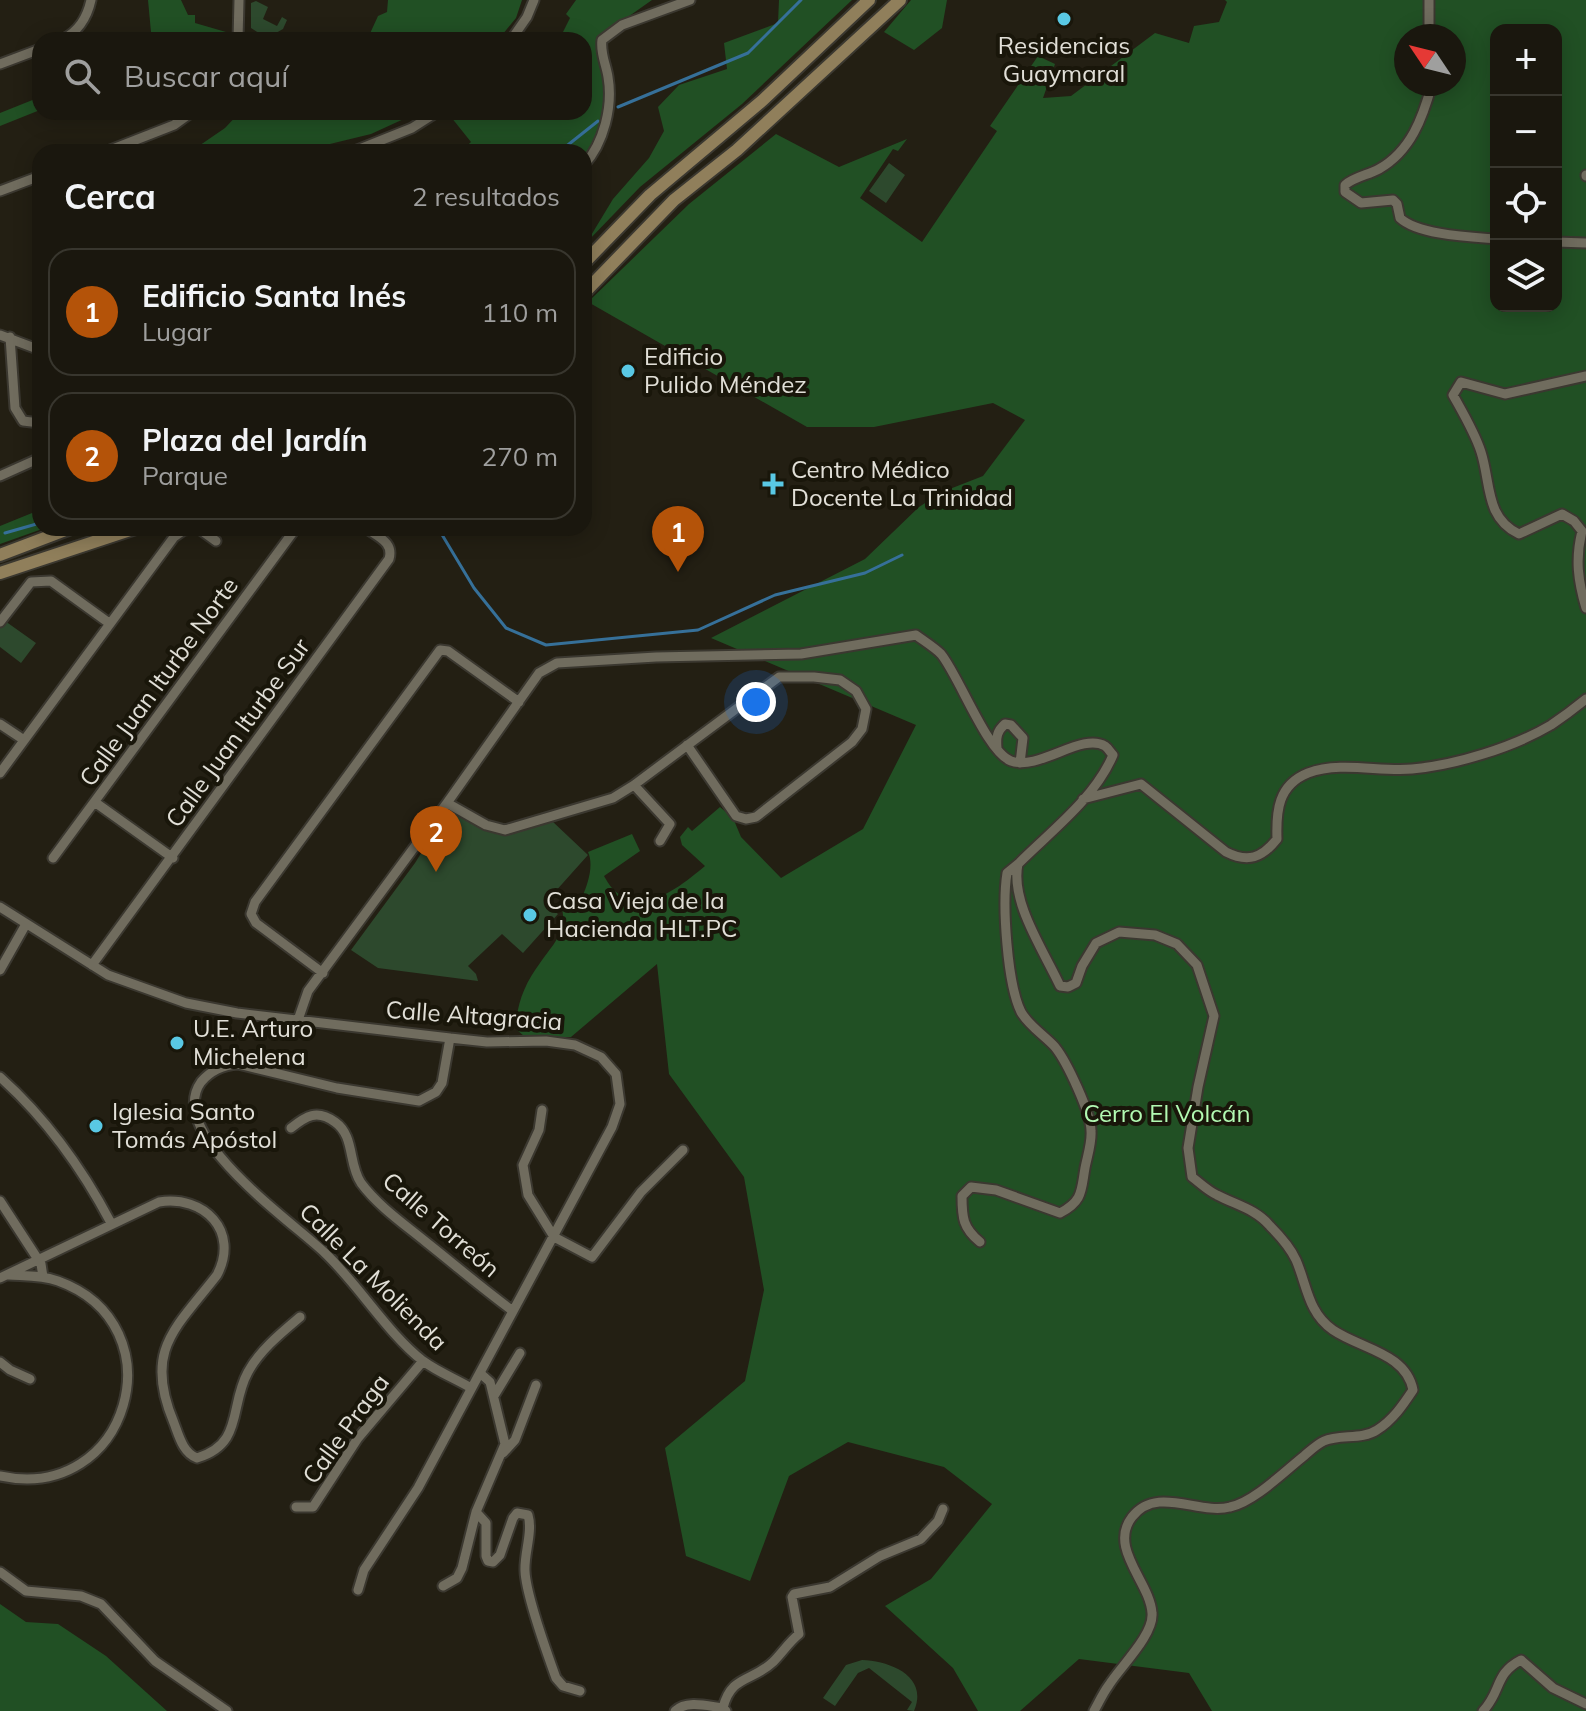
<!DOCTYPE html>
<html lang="es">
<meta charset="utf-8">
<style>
:root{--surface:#1a170e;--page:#27241c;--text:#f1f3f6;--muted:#9f9f9e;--line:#38362e;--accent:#b45309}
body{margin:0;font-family:Mulish,sans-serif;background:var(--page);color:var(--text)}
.controls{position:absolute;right:24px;top:24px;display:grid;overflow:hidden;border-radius:16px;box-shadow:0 4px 20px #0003}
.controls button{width:72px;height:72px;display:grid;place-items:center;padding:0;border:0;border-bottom:2px solid var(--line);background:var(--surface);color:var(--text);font:40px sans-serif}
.compass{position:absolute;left:1394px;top:24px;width:72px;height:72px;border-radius:50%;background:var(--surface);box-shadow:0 4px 20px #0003;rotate:305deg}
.you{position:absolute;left:756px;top:702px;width:28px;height:28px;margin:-20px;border:6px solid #fff;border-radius:50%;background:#1a73e8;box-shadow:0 0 0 12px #1a73e833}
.badge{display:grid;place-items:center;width:52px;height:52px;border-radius:50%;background:var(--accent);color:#fff;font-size:26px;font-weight:700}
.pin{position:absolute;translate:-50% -66px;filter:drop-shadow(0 2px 4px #0008)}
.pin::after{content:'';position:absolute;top:42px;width:28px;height:24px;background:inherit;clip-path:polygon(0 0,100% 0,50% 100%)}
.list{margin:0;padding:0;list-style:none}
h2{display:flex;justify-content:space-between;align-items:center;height:104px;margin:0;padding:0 32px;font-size:34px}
h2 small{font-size:26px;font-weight:400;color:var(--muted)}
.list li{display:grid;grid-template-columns:52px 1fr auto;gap:24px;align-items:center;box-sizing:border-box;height:128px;margin:0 16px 16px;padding:0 16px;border:2px solid var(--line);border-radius:24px}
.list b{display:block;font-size:30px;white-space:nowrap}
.list p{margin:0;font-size:26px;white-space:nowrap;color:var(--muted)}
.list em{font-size:26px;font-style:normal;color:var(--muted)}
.icon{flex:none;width:44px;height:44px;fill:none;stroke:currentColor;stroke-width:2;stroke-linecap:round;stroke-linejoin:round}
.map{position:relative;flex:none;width:1586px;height:1711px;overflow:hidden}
.search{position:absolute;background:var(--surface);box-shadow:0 4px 20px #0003;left:32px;top:32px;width:560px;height:88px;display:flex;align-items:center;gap:20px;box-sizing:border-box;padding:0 28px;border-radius:24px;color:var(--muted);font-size:30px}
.panel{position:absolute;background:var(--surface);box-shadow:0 4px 20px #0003;left:32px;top:144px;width:560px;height:392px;border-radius:24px}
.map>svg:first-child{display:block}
.green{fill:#2d492d}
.forest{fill:#215024;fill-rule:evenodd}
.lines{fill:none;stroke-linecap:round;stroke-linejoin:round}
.stream{stroke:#367099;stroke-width:3}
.street-casing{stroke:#3b3830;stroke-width:13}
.secondary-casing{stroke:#3b3830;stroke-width:16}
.street{stroke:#706c5e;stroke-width:9}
.secondary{stroke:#907f5b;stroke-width:12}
.poi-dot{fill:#59c8e4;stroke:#19160a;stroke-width:3}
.labels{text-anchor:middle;stroke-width:8;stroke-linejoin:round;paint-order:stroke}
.poi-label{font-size:24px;fill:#e1dfd7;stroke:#19160a;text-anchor:start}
.street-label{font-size:24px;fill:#e1dfd7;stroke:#19160a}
.park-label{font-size:24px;fill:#b2f9b2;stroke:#19160a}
</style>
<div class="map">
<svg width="1586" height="1711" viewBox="0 0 1586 1711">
<rect width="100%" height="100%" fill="#231f13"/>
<path class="green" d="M 256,1 L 268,7 L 263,19 L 277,26 L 282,17 L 287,20 L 283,29 L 267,38 L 251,28 L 251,3 Z
M 889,163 L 905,175 L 886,203 L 869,191 Z
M 5,621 L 36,643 L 21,663 L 0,647 L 0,628 Z
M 450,807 L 494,833 L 552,821 L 588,855 L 545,903 L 558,914 L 523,953 L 502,934 L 468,966 L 476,974 L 478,981 L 378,968 L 351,950 L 415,863 Z
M 862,1660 C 890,1661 929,1676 914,1711 L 907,1710 L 912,1702 L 869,1668 L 858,1673 L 835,1706 L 823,1698 L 846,1665 Z"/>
<path class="forest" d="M 148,0 L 181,0 L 188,15 L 195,15 L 195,23 L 226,32 L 225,40 L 145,40 L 151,32 Z
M 388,0 L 522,0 L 516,18 L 498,40 L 367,40 L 378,16 L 387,12 Z
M 576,0 L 652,0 L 598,38 C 596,54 604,66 605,81 C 606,111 598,136 584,161 L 584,152 L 460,152 L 471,142 L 447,112 L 584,112 L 584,40 L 565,40 L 561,36 L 570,18 L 566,14 Z
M 779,0 L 852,0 L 742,104 L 640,187 L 587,242 L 613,199 L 649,158 L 664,131 L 658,107 L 679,85 L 727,69 L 724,43 L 778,23 Z
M 911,0 L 947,0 L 942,28 L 914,50 L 884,32 Z
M 1225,0 L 1586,0 L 1586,1711 L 1212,1711 L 1189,1673 L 1079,1659 L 1020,1711 L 978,1711 L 953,1668 L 885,1606 L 931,1579 L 992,1504 L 944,1467 L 848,1442 L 789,1476 L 750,1581 L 686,1556 L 665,1448 L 745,1381 L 764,1290 L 744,1177 L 669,1074 L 657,964 L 571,1037 L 525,1037 L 516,1029 C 516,1005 525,983 540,963 C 548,951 560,939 563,924 C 564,918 562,910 562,904 L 582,897 C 588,884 594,865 588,852 L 632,834 L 640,851 L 604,876 C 607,881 611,888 615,891 C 645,917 682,885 705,866 L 682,845 L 680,837 L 688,827 L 692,831 L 720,807 L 733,818 L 741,837 L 781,878 L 863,829 L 916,725 L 711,638 L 865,559 L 919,507 L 942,492 L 983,476 L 1025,420 L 993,403 L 874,427 L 807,427 L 588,302 L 689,204 L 776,134 L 839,167 L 907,139 L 898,151 L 893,149 L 860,198 L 922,242 L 997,131 L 990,126 L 1038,56 L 1055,64 L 1043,98 L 1071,96 L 1155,33 L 1189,43 L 1194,26 L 1219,22 L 1227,2 ZM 1496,30 L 1556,30 L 1556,306 L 1496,306 ZM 1406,36 L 1454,36 L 1454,84 L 1406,84 Z
M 40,97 L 40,110 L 0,126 L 0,113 Z
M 240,112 L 266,112 L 278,118 L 282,112 L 419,112 L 371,134 L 297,152 L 190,152 L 225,128 Z
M 40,506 L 40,528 L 45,528 L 0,544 L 0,526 L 32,513 Z
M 0,1604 L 26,1622 L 58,1624 L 106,1656 L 167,1711 L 0,1711 Z"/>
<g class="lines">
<path class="stream" d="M 618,107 L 748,53 L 801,0
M 559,152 L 598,121
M 438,528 L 474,588 L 506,628 L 546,645 L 698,630 L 775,595 L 865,573 L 902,555
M 5,533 L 40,523"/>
<defs>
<path id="street" d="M 1429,0 L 1429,36
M 62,40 C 79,31 87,18 91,0
M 238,40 L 239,0
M 511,40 L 527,17 L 534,0
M 0,64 L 40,49
M 1432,84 C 1423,117 1411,151 1379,169 C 1368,175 1354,177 1345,185 L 1345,192 L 1361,203 L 1393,200 L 1397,204 L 1400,218 C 1418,235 1471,237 1496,239
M 105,152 L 174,125 L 192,112
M 352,152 L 412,128 L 437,112
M 584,165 C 604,143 613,106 608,77 C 606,64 600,53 602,40 L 622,25 L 690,0
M 1586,176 L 1586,175
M 0,191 L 40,176
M 1556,242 L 1586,243
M 0,335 L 40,350
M 10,337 L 15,408 L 23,421 L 40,423
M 1586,376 L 1505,394 L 1461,382 L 1453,395 C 1463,413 1475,433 1481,452 C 1491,483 1485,518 1519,534 L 1562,514 L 1574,521 L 1582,531 C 1575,559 1578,581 1586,608
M 0,476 L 40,458
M 0,622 L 31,582 L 51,581 L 109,623
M 0,724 L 24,740
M 997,748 C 996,737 997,731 1005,724 L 1011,725 L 1023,738 L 1020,763
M 0,773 L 174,537 L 184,530 L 198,528 L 216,541
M 634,785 L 670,824 L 660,841
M 1083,799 L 1141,784 L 1226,852 C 1248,863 1262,858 1277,839 C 1276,811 1278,785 1308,773 C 1341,761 1379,772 1412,769 C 1456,765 1514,747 1551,725 C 1563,717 1575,708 1586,699
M 96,803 L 173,858
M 447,803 L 486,825 L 505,830 L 613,798 L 634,785 L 779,677 L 814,677 L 840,680 L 856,691 L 866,709 L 862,729 L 852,742 L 756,817 L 746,819 L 736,816 L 687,745
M 53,858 L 296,528
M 0,907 L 108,975 L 186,1003 L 237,1013 L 450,1038 L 487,1042 L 546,1041 L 575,1045 L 601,1057 L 616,1074 L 620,1104 L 612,1127 L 418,1488 L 364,1570 L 358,1590
M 92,965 L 389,559 C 394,542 378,537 366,528
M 0,970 L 26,924
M 323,973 L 256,923 L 251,914 L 255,902 L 440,650 L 448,651 L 519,702
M 298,1020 L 308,991 L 447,803 L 539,673 L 557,663 L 656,657 L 801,654 L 916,635 C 924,641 934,647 941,654 C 959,676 987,752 1011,761 C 1039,771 1082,732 1105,746 C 1108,748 1110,752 1113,755 C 1095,798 1051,831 1018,864 C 1010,902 1044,951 1060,986 L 1068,987 L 1076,983 L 1082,966 L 1096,943 L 1119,932 L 1155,935 L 1177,944 L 1197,965 L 1214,1016 L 1198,1087 L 1188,1148 L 1192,1177 C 1200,1183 1208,1191 1217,1195 C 1236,1205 1256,1209 1270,1226 C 1279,1235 1291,1249 1296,1260 C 1307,1285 1308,1313 1333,1330 C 1361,1349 1406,1353 1413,1390 C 1403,1405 1393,1420 1377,1430 C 1362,1440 1340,1434 1324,1441 C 1317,1444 1310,1451 1304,1456 C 1285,1471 1254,1502 1230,1507 C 1198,1515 1157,1485 1132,1517 C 1108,1548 1150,1582 1152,1613 C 1154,1635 1120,1667 1109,1685 C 1103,1693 1099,1702 1094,1711
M 450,1038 L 442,1083 L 436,1092 L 419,1101 L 337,1088 L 238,1064 C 223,1065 211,1070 201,1082 C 164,1134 293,1222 325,1253 C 358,1284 388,1334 423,1361 C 438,1372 456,1379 471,1388
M 0,1077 C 47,1119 82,1168 111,1223
M 542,1110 L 539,1130 L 523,1165 L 528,1195 L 554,1237 L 592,1257 L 641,1192 L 683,1150
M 291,1128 C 306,1116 317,1109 335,1122 C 355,1136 348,1164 361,1183 C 378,1206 404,1224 426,1242 C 455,1265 483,1289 513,1311
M 0,1201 L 41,1264 L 43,1277
M 980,1242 C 963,1228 962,1218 962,1196 L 971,1187 L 996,1190 L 1060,1213 C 1083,1201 1081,1191 1085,1168 C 1087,1157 1092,1143 1091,1131 C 1091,1113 1067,1062 1055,1047 C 1045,1036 1028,1025 1021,1012 C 1007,983 1002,904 1007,873 L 1018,864
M 0,1278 L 159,1202 C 204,1195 240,1231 217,1275 C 176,1328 143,1350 174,1423 C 179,1436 183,1453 197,1458 C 244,1444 229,1406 248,1372 C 260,1350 281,1333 300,1317
M 0,1362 L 10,1370 L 30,1379
M 494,1396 L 520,1353
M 503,1453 L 515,1440 L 536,1385
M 0,1476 C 129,1504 180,1325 58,1281 C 42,1275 25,1276 9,1275
M 296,1507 L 313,1507 L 358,1438 L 423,1361
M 476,1512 L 486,1523 L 486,1556 L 488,1561 L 493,1562 L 500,1555 L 513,1518 L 517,1513 L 528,1515 C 533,1532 524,1553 525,1571 C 526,1596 547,1653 556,1678 L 563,1686 L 580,1691
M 0,1572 L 26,1591 L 81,1596 L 101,1604 L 155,1661 L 227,1711
M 443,1586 L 457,1578 L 462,1568 L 476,1512 L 505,1444 L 490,1382 L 480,1373
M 675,1711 C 687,1700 707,1706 723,1708
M 726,1711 L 723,1708 C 731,1675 752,1682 773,1662 C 782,1653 789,1642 799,1634 L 792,1597 L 794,1594 L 830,1587 L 880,1556 L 921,1539 L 938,1521 L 943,1509
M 1483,1711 C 1502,1691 1494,1674 1521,1660 L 1553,1688 L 1586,1704"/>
<path id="secondary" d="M 584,263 L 650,195 L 763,100 L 869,0
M 584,293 L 674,200 L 737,150 L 900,0
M 0,555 L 71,528
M 0,573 L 136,528"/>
</defs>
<use href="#street" class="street-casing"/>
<use href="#secondary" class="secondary-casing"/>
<use href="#street" class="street"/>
<use href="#secondary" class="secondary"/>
</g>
<g class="poi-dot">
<circle cx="1064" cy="19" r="8"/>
<circle cx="628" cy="371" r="8"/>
<path d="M769 472h8v8h8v8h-8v8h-8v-8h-8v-8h8z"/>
<circle cx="530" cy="915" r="8"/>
<circle cx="177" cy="1043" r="8"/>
<circle cx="96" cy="1126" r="8"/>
</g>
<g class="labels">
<g class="poi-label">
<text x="1064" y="54" text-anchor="middle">Residencias<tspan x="1064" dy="28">Guaymaral</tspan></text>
<text x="644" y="365">Edificio<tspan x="644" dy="28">Pulido Méndez</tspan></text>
<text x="791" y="478">Centro Médico<tspan x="791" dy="28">Docente La Trinidad</tspan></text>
<text x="546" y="909">Casa Vieja de la<tspan x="546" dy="28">Hacienda HLT.PC</tspan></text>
<text x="193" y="1037">U.E. Arturo<tspan x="193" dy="28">Michelena</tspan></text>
<text x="112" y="1120">Iglesia Santo<tspan x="112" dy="28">Tomás Apóstol</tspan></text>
</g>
<g class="street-label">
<text transform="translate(159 682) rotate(-54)" y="8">Calle Juan Iturbe Norte</text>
<text transform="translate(238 733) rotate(-54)" y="8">Calle Juan Iturbe Sur</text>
<text transform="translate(474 1016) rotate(4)" y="8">Calle Altagracia</text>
<text transform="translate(441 1225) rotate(41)" y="8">Calle Torreón</text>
<text transform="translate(373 1277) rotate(45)" y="8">Calle La Molienda</text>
<text transform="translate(346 1429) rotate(-54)" y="8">Calle Praga</text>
</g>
<g class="park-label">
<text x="1167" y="1122">Cerro El Volcán</text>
</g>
</g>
</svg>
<div class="controls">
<button>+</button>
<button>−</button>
<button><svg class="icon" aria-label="locate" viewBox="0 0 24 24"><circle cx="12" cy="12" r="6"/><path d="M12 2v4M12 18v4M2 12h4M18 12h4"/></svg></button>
<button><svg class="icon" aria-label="layers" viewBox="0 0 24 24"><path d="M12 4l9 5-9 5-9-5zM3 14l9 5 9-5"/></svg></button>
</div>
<svg class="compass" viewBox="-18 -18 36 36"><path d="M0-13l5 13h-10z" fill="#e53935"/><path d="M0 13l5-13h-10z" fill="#9f9f9e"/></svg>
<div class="you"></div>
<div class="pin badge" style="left:678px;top:572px">1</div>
<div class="pin badge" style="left:436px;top:872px">2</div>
<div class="search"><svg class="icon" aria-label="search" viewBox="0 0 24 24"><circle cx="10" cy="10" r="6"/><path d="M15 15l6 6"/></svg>Buscar aquí</div>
<section class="panel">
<h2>Cerca<small>2 resultados</small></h2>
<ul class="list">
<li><span class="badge">1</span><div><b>Edificio Santa Inés</b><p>Lugar</p></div><em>110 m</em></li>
<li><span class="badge">2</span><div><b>Plaza del Jardín</b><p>Parque</p></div><em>270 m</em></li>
</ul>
</section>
</div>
